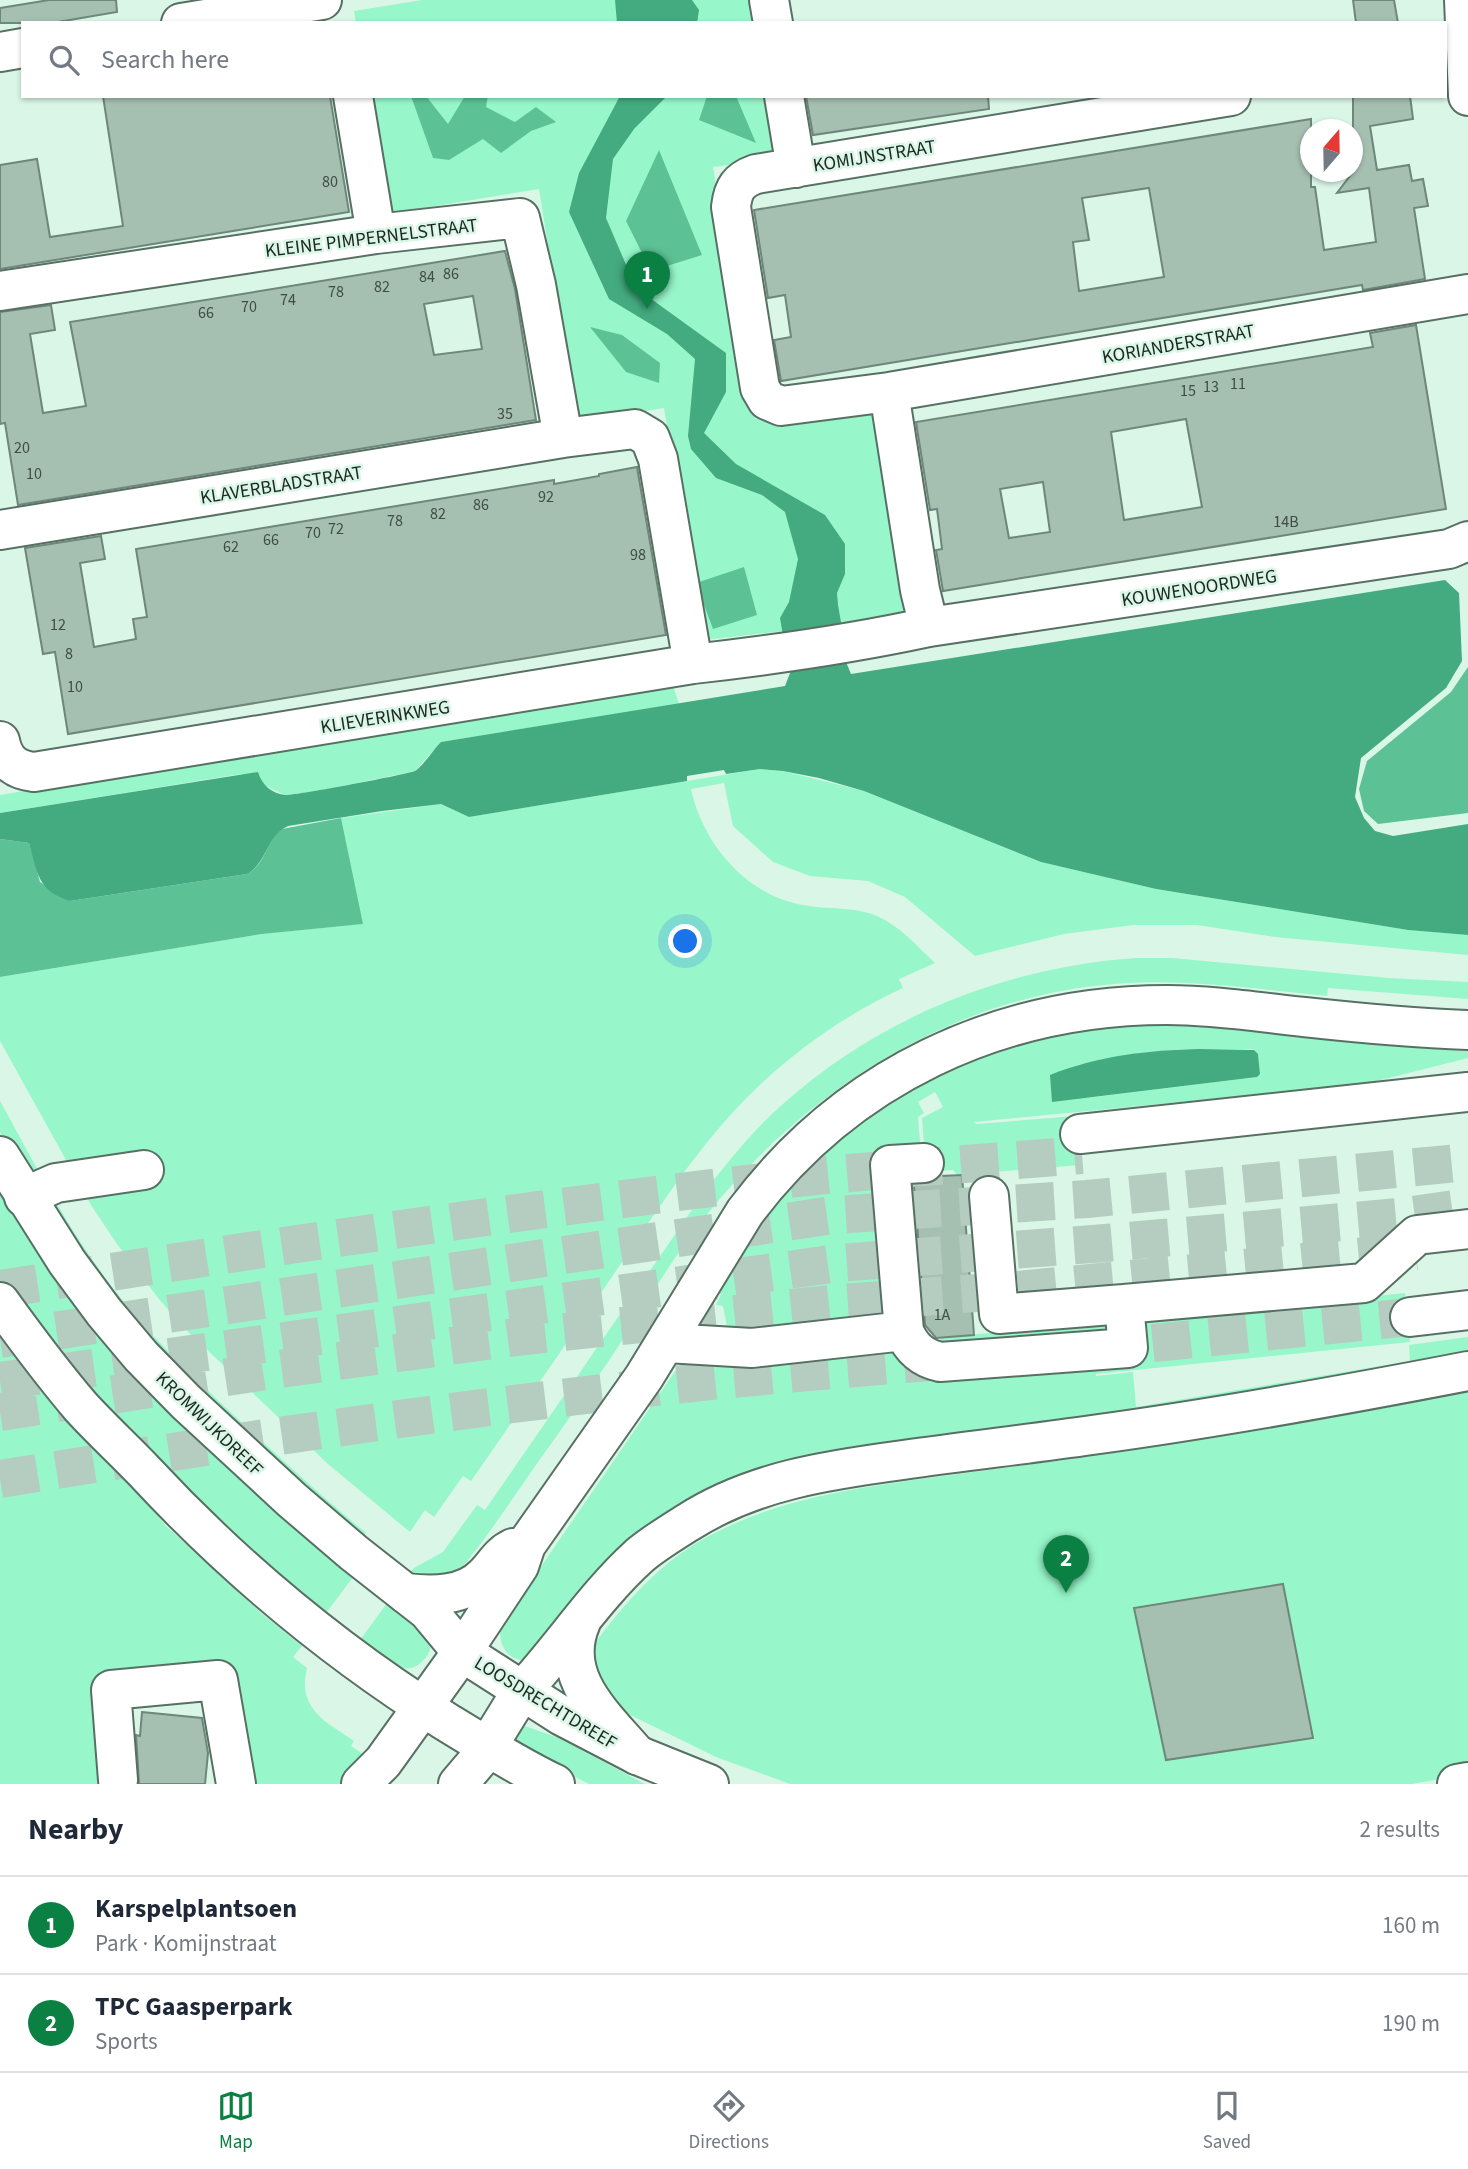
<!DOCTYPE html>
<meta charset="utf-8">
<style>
:root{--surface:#fff;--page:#f2f2f3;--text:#1f2937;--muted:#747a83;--line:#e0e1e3;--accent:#0b8043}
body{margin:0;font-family:"Source Sans 3",sans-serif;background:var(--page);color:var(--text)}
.compass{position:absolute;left:1300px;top:119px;width:63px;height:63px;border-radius:50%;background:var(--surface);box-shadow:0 2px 5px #0004;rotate:20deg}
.you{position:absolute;left:686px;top:942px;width:24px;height:24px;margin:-18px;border:5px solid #fff;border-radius:50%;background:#1a73e8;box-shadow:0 0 0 10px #1a73e833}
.badge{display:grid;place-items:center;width:46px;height:46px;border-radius:50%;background:var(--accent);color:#fff;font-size:23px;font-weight:700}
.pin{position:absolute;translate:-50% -58px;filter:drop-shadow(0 2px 4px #0008)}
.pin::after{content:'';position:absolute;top:37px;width:24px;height:21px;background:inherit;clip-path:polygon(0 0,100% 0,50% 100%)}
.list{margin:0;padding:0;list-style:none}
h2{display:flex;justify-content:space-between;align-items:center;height:91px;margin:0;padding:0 28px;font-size:30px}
h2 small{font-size:23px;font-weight:400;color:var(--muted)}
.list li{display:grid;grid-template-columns:46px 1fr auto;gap:21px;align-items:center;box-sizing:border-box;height:98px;padding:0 28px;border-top:2px solid var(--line)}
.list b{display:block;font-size:26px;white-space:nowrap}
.list p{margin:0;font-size:23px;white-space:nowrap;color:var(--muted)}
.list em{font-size:23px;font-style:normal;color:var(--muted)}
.icon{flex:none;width:38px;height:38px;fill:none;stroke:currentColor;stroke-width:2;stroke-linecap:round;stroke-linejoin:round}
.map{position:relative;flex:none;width:1468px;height:1784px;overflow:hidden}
.search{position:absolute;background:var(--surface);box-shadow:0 2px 5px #0004;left:21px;right:21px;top:21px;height:77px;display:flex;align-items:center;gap:18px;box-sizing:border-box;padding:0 24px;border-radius:0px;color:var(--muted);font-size:26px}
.sheet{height:287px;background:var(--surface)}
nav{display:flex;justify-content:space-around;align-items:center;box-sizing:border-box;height:98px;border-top:2px solid var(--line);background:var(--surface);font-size:19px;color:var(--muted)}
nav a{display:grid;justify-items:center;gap:4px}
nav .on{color:var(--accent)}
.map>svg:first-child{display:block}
.green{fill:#97f7ca;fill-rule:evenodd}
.forest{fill:#5cc295}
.water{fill:#43ab7f}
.building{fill:#a5bfb1;stroke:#6e877a;stroke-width:2;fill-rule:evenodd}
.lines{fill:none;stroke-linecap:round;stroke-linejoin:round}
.highway-tunnel{stroke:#b4cdc0;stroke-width:38;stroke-dasharray:38 19;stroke-linecap:butt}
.minor-casing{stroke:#587063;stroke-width:42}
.major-casing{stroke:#587063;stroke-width:42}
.highway-casing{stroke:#587063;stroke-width:42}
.minor{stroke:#fff;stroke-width:38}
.major{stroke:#fff;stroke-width:38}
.highway{stroke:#fff;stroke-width:38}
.labels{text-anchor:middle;stroke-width:5;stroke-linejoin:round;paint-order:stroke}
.number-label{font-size:16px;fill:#3f4d46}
.street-label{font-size:19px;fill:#1d2722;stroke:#daf6e7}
</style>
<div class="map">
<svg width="1468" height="1784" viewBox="0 0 1468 1784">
<rect width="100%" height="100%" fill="#daf6e7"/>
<path class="green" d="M 422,0 L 759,0 L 763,23 L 356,23 L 354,11 Z
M 368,96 L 774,96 L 784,158 L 713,167 L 755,419 L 878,404 L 909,617 L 704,640 L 664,408 L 576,422 L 539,189 L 387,214 Z
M 672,683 L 679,704 L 441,742 L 415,771 L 314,792 L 285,795 L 241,774 L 0,813 L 0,795 Z
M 760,769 L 783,771 L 864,791 L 1041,862 L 1156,889 L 1408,930 L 1468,935 L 1468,955 L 1275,937 L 1197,925 L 1133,925 L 1064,934 L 975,956 L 905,897 L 868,881 L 810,876 L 773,862 L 733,826 L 724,783 L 691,789 C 703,844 746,895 803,905 C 828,910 853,906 877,916 C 900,926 917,946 935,963 L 899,979 L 903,988 C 837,1018 773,1066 725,1121 C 681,1171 645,1229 607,1284 C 562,1350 516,1416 471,1481 L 463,1476 L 434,1517 L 425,1510 L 410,1532 L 328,1464 L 185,1329 L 159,1299 L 117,1244 L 91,1205 L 0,1041 L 0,977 L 262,934 L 362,924 L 341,818 L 441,804 L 469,817 Z
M 1136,958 L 1172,958 L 1389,978 L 1468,982 L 1468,999 L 1328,988 L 1327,996 C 1256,989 1185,978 1114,984 C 947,997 798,1095 698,1226 C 667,1267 641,1311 614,1353 C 588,1392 561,1430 533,1469 C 511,1501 489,1534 464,1565 L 441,1579 L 406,1577 L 414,1568 L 443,1552 L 477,1505 L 485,1510 L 705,1191 C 729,1161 753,1130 783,1104 C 880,1017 1006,967 1136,958 Z
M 1094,1018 L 1468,1039 L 1468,1058 L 1365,1084 L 974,1122 L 977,1124 L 1075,1116 L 1079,1165 L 957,1175 L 953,1170 L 926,1172 L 922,1118 L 943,1107 L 935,1092 L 918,1102 L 924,1113 L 918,1117 L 921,1154 L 872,1158 L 881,1298 L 871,1316 L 729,1338 L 723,1306 L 716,1305 L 721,1294 L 718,1292 L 778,1190 L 900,1085 ZM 1185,1049 L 1253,1049 L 1258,1054 L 1260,1073 L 1257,1077 L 1087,1098 L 1077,1065 L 1141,1053 Z
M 0,1101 C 30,1155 58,1211 94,1262 C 138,1326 194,1378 250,1430 C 288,1465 326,1500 366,1533 L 356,1546 L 181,1387 L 36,1196 L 0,1132 Z
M 0,1190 L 360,1568 L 326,1613 L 233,1533 L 145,1451 L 0,1287 Z
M 1405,1293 L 1410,1342 L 1096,1374 L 1096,1376 L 1133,1372 L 1136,1407 L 1410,1361 L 1409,1345 L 1468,1337 L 1468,1360 L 785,1470 L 530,1661 C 510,1661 500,1650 500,1630 L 527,1587 L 678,1367 L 686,1372 L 700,1368 L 702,1365 L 719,1363 L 900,1349 L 902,1366 L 906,1367 L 1136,1354 L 1134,1321 Z
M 1118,1323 L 1118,1330 L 941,1351 L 940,1337 Z
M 0,1327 L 128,1477 L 165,1525 L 261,1613 L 302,1646 L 293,1657 L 307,1668 C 297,1709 325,1721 354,1741 L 351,1746 L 366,1756 L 343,1784 L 247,1784 L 227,1674 L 102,1681 L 108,1784 L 0,1784 Z
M 1468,1391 L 1468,1774 L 1412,1784 L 790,1784 L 716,1757 L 614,1707 L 584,1658 C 618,1611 655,1565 707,1537 C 779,1498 856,1488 936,1477 C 976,1472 1016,1466 1056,1461 C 1194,1441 1331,1418 1468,1391 Z
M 393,1595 L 431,1641 C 431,1652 427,1658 418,1665 C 399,1678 375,1651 360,1640 Z
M 522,1725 L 559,1738 L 645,1784 L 589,1784 L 513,1745 L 510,1727 Z"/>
<path class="forest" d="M 411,96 L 426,96 L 448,124 L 465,96 L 488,96 L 486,107 L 515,122 L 536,107 L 556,122 L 531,131 L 501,153 L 483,139 L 449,160 L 433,158 Z
M 707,96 L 736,96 L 756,143 L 699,120 Z
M 659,150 L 702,255 L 651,271 L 626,221 Z
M 590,327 L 622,335 L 660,363 L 659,383 L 626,372 Z
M 744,567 L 757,615 L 713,629 L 696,583 Z
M 1468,667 L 1468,813 L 1378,824 L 1364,811 L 1359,789 L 1367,761 L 1451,692 Z
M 341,818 L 363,924 L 262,934 L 0,977 L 0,839 L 29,843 L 40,882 L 70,901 L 247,874 C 266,864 266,841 282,829 Z"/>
<path class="water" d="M 615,0 L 692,0 L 699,10 L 697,23 L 617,23 Z
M 620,96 L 667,96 L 634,129 L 613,159 L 606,218 L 636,288 L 726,353 L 726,392 L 704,433 L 736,464 L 825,515 L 845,544 L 845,574 L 837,593 L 838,605 L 845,645 L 844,657 L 851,674 L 1445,580 L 1459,593 L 1462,661 L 1446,688 L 1361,758 L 1355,797 L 1364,818 L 1375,831 L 1393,836 L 1468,824 L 1468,935 L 1408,930 L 1156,889 L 1041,862 L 864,791 L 819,778 L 783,771 L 760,769 L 726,774 L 724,770 L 687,776 L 687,781 L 469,817 L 441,804 L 382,811 L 288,826 C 267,835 267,863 247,874 L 70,901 C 38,891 37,873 29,843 L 0,839 L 0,813 L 258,772 C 262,785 271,793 285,795 C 293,796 409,774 415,771 C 424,765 433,750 441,742 L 785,686 L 792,668 L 786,654 L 780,618 L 789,602 L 798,559 L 785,512 L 762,495 L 716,478 L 691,449 L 688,436 L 695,359 L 667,334 L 609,299 L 569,212 L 579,173 Z
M 1199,1049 L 1254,1050 L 1258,1054 L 1260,1074 L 1257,1077 L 1052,1102 L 1050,1075 C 1097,1056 1149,1050 1199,1049 Z"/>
<path class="building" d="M 49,0 L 116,0 L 117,12 L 52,23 L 0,23 L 0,8 Z
M 1353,0 L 1394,0 L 1398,23 L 1356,23 Z
M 103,96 L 330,96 L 349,212 L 0,269 L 0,165 L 37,159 L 50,237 L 123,226 Z
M 806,96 L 988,96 L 989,109 L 813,135 Z
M 1353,96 L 1410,96 L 1413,119 L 1370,126 L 1377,170 L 1409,165 L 1412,181 L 1423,179 L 1428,206 L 1414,208 L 1425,279 L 1363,290 L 1362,285 L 781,381 L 774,340 L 791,337 L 785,295 L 768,298 L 754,210 L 1311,119 L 1311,187 L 1315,187 L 1324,250 L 1376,242 L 1369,188 L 1337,193 L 1353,172 ZM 1149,188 L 1164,277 L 1079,291 L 1073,242 L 1089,240 L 1082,198 Z
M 505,251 L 515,289 L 536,420 L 18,505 L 5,423 L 0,424 L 0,312 L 51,305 L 55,330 L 30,334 L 43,413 L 86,406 L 70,322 ZM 473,296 L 482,349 L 434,355 L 424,304 Z
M 1416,325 L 1446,509 L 943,591 L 936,550 L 942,549 L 937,509 L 930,510 L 916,422 L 1373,347 L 1370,333 ZM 1186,419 L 1202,507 L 1124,520 L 1111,432 ZM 1043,482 L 1050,532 L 1009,538 L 1000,489 Z
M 637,467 L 666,635 L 68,734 L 55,652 L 43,654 L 25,548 L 101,536 L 105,559 L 80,563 L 94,647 L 136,639 L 133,619 L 147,617 L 136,549 L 554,480 L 554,484 L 599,476 L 599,474 Z
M 962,1175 L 974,1335 L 936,1338 L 925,1325 L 914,1186 L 935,1182 L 940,1176 Z
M 1283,1584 L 1313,1738 L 1166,1760 L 1134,1608 Z
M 142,1712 L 202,1718 L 208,1753 L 205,1784 L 139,1784 L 136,1735 L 140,1736 Z"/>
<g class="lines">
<path class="highway-tunnel" d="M 0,1289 C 265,1248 531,1208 798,1178 C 892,1168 987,1163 1082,1155
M 0,1339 L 833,1215 L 1087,1199 L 1468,1162
M 1096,1349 L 1410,1317
M 0,1381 L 838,1263 L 1093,1244 L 1399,1217 L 1468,1207
M 0,1412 L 279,1369 L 516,1337 L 840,1303 L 1018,1290 L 1416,1251
M 0,1479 C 230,1442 461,1408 692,1383 C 780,1374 868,1367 956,1360"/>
<defs>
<path id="minor" d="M 769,0 L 773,23
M 1464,0 L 1468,96
M 181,23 L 322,0
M 0,52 L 23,48
M 353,96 L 376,234
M 784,96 L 796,168
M 1231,96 L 756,174 C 739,180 733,188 731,207 L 760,388 L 767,400 L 781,406 L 889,392 L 1468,294
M 0,291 L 376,234 L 520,218 L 536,285 L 563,438
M 889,392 L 920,590 L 929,627
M 0,530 L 563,438 L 635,429 L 650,438 L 658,459 L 693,664
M 0,741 C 4,761 15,770 34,772 L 693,664 C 773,655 850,644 929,627 L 1449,549 L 1468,541
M 924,1163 L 890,1165 L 904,1331 C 911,1348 922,1358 940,1362 L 1128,1348 L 1124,1304 L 1364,1283 L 1417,1235 L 1468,1229
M 989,1196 L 999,1314 L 1124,1304
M 24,1197 L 56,1183 L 144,1170
M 666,1343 L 752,1348 L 904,1331
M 118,1780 L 111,1690 L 218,1680 L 236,1784"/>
<path id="major" d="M 0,1156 L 67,1262 L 104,1312 L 141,1356 L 186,1402 L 292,1500 L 354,1553 L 428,1611 L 462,1652 L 562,1716 L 637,1755 L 709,1784
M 0,1302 C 26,1338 52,1373 81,1407 C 101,1429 123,1449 144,1471 C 233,1567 334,1651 445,1721 C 481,1743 517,1766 555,1784
M 361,1784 L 383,1762 L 462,1652
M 458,1784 L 481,1757 L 521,1692
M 1457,1784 L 1468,1782"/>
<path id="highway" d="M 1080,1134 L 1468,1092
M 1410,1317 L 1468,1310
M 405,1593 C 432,1596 464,1597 485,1575 C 495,1565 500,1554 513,1548
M 581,1622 C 557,1677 604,1716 637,1755
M 462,1652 L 519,1566 L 526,1545 L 644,1377 L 745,1212 C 846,1077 998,1005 1167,1005 C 1213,1005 1258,1012 1304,1017 C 1359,1023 1413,1028 1468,1030
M 521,1692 C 562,1648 595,1596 639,1556 C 653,1544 671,1533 687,1523 C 752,1481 828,1470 903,1460 C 966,1451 1029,1444 1092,1435 C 1218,1418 1344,1395 1468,1371"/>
</defs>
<use href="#minor" class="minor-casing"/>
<use href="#major" class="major-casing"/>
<use href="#highway" class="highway-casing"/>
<use href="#minor" class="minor"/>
<use href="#major" class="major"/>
<use href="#highway" class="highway"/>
</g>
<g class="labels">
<g class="number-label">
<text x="330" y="187">80</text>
<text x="451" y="279">86</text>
<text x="427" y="282">84</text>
<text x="382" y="292">82</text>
<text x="336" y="297">78</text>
<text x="288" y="305">74</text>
<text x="249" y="312">70</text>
<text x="206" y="318">66</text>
<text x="1238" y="389">11</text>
<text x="1211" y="392">13</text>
<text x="1188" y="396">15</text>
<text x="505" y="419">35</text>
<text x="22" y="453">20</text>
<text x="34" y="479">10</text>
<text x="546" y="502">92</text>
<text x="481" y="510">86</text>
<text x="438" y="519">82</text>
<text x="395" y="526">78</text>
<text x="1286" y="527">14B</text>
<text x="336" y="534">72</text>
<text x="313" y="538">70</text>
<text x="271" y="545">66</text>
<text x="231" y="552">62</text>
<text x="638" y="560">98</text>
<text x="58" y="630">12</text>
<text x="69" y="659">8</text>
<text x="75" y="692">10</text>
<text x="942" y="1320">1A</text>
</g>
<g class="street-label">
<text transform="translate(874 155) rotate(-9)" y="7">KOMIJNSTRAAT</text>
<text transform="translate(371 237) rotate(-7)" y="7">KLEINE PIMPERNELSTRAAT</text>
<text transform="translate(1178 343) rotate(-10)" y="7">KORIANDERSTRAAT</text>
<text transform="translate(281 484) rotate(-9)" y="7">KLAVERBLADSTRAAT</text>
<text transform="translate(1199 587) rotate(-9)" y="7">KOUWENOORDWEG</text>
<text transform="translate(385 716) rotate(-9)" y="7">KLIEVERINKWEG</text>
<text transform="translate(210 1423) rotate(44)" y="7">KROMWIJKDREEF</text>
<text transform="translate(546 1702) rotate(31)" y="7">LOOSDRECHTDREEF</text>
</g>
</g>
</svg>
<svg class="compass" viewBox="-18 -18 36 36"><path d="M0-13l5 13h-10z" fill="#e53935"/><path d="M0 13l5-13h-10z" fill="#747a83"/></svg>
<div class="you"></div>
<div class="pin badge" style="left:647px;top:309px">1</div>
<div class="pin badge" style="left:1066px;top:1593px">2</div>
<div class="search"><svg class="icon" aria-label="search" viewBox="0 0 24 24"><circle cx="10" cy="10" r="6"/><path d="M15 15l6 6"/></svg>Search here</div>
</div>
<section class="sheet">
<h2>Nearby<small>2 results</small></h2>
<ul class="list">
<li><span class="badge">1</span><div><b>Karspelplantsoen</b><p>Park · Komijnstraat</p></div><em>160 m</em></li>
<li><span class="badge">2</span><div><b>TPC Gaasperpark</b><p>Sports</p></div><em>190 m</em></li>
</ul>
</section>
<nav>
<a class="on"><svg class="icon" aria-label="map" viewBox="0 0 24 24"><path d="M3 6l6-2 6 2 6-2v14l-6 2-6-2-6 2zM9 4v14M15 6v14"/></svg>Map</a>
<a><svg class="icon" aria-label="directions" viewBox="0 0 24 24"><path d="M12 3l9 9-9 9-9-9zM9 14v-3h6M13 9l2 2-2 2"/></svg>Directions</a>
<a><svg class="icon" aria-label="saved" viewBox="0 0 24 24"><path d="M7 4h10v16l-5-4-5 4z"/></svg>Saved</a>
</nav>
